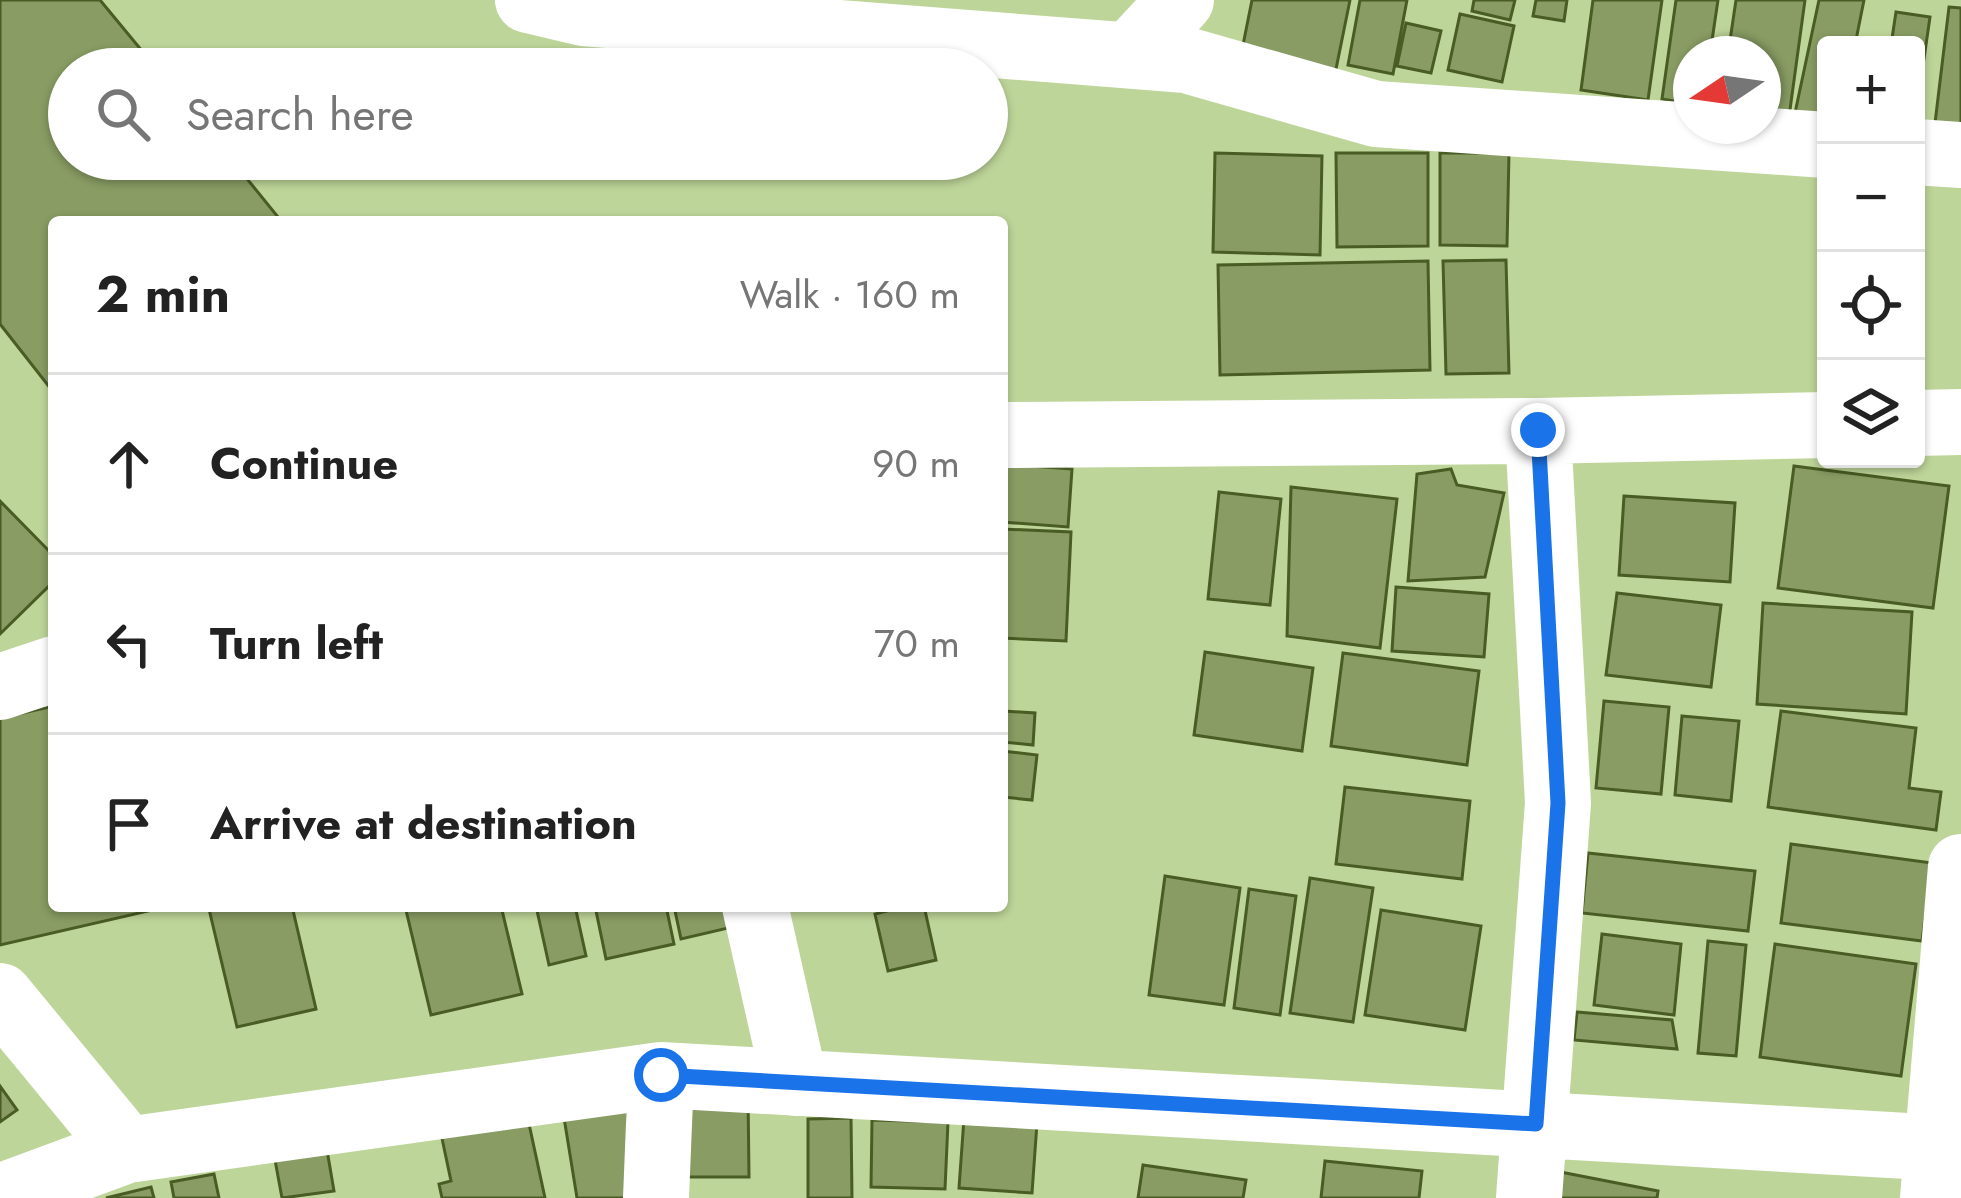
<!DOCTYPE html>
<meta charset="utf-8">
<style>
:root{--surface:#fff;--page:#f6f6f6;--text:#222;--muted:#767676;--line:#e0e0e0}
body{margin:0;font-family:Jost,sans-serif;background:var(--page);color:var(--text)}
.controls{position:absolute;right:36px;top:36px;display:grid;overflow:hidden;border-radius:12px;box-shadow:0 3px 9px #0004}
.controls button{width:108px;height:108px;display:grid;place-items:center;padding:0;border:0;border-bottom:3px solid var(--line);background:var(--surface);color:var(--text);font:60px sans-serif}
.compass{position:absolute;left:1673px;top:36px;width:108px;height:108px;border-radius:50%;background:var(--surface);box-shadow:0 3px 9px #0004;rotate:257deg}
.stop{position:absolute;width:36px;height:36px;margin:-27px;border:9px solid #1a73e8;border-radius:50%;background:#fff}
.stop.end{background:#1a73e8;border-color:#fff;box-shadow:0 3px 12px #0008}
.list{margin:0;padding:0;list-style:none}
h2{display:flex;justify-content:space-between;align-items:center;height:156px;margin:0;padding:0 48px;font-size:51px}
h2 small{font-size:39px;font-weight:400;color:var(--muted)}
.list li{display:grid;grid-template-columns:78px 1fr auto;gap:36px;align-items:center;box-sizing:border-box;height:180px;padding:0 48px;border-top:3px solid var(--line)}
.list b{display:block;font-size:45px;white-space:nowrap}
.list em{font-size:39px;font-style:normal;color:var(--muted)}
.icon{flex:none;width:66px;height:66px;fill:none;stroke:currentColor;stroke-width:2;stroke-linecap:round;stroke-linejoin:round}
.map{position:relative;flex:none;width:1961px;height:1198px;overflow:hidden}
.search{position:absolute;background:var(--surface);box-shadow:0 3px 9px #0004;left:48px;top:48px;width:960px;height:132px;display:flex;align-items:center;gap:30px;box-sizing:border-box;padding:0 42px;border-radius:66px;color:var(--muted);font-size:45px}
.panel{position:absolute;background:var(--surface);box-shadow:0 3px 9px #0004;left:48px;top:216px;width:960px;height:696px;border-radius:12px}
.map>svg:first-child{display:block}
.building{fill:#889c63;stroke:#495c23;stroke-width:3}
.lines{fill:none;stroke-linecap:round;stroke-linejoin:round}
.minor{stroke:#fff;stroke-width:66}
.route{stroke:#1a73e8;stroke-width:15}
</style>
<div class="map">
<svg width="1961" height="1198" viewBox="0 0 1961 1198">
<rect width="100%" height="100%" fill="#bed599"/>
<path class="building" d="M 0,0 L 100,0 L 157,69 L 69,69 L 69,159 L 231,159 L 282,222 L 54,222 L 54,393 L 0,324 Z
M 1252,0 L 1350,0 L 1335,74 L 1241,55 Z
M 1360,0 L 1407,0 L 1393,74 L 1348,65 Z
M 1474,0 L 1515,0 L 1510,20 L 1472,11 Z
M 1536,0 L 1567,0 L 1564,21 L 1533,16 Z
M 1593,0 L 1662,0 L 1648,100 L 1581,90 Z
M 1676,0 L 1718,0 L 1710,54 L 1691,54 L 1691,104 L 1662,99 Z
M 1736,0 L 1805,0 L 1789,117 L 1763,113 L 1763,54 L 1728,54 Z
M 1819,0 L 1864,0 L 1855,45 L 1826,45 L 1826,120 L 1795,113 Z
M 1949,7 L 1961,8 L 1961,126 L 1935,123 Z
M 1896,12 L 1930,17 L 1916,114 L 1916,45 L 1891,45 Z
M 1460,14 L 1514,26 L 1502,82 L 1448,70 Z
M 1406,23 L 1441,31 L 1431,73 L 1397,66 Z
M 1215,153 L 1322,156 L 1320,255 L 1213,252 Z
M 1336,153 L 1428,153 L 1428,246 L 1337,247 Z
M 1440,153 L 1509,153 L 1507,246 L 1440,245 Z
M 1506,260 L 1509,373 L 1446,374 L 1443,261 Z
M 1428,261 L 1430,370 L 1220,375 L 1218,265 Z
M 1002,464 L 1072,469 L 1068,527 L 1002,522 Z
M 1794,466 L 1949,486 L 1933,608 L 1778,588 Z
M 1451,469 L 1457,485 L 1504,493 L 1485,577 L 1408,581 L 1417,474 Z
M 1291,487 L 1397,499 L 1380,648 L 1287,636 Z
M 1219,492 L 1281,499 L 1270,605 L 1208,599 Z
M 1624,496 L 1735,503 L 1730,582 L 1619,575 Z
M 0,501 L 54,556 L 54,581 L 0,634 Z
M 1002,529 L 1071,532 L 1066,641 L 1002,638 Z
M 1396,587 L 1489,594 L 1484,657 L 1392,651 Z
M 1617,593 L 1721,605 L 1711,687 L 1606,675 Z
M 1763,603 L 1912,612 L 1906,714 L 1757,704 Z
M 1205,652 L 1313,668 L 1302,751 L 1194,735 Z
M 1343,653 L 1479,671 L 1467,765 L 1331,746 Z
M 1604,701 L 1669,707 L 1661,794 L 1596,788 Z
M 54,706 L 54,906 L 156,906 L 157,909 L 0,945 L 0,718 Z
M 1004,711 L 1035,713 L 1033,745 L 1002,742 Z
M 1781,711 L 1916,728 L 1909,788 L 1941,792 L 1936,830 L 1768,807 Z
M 1682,716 L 1739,721 L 1731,801 L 1675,795 Z
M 1002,751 L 1037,755 L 1032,800 L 1002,797 Z
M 1345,787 L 1470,801 L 1462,879 L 1336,864 Z
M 1791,844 L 1932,863 L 1922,941 L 1781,923 Z
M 1588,853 L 1755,871 L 1748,931 L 1582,913 Z
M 1165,876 L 1240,888 L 1224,1005 L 1149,995 Z
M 1310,878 L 1373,888 L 1353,1022 L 1290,1013 Z
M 1249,889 L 1296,896 L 1280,1015 L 1234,1008 Z
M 219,906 L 292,906 L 316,1009 L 237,1027 L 209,909 Z
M 405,906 L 501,906 L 522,994 L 431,1015 Z
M 536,906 L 575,906 L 586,956 L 549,965 Z
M 595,906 L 666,906 L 674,944 L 606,959 Z
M 674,906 L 732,906 L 737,926 L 681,939 Z
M 906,906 L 924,906 L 936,960 L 888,971 L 875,914 Z
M 1381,910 L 1481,926 L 1465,1030 L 1365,1015 Z
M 1602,934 L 1681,944 L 1674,1015 L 1594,1005 Z
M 1708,941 L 1746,945 L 1736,1056 L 1698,1053 Z
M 1775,944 L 1916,964 L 1901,1076 L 1760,1057 Z
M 1577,1012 L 1672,1020 L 1677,1049 L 1574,1040 Z
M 0,1086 L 17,1110 L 0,1122 Z
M 628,1089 L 627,1198 L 577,1198 L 561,1099 Z
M 675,1093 L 748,1093 L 749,1177 L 676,1177 Z
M 526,1110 L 545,1198 L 442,1198 L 439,1184 L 451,1181 L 440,1129 Z
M 851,1118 L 852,1198 L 808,1198 L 808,1119 Z
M 964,1118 L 1037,1123 L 1032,1193 L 959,1188 Z
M 872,1120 L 948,1122 L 945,1189 L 871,1187 Z
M 327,1150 L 334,1191 L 282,1198 L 275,1160 Z
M 1325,1161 L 1422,1171 L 1419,1198 L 1321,1198 Z
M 1143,1165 L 1246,1180 L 1243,1198 L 1138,1198 Z
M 1545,1169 L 1658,1191 L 1657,1198 L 1540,1198 Z
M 214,1174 L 219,1198 L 174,1198 L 171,1182 Z
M 151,1187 L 154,1198 L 106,1198 Z"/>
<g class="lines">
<path class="minor" d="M 528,0 L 583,13 L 1186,60 L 1376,114 L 1826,145
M 1130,55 L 1181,0
M 1916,152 L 1961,155
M 1916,423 L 1961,422
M 1538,431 L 1826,425
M 1002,435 L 1538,431 L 1558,803 L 1529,1198
M 0,687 L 54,669
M 755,906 L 795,1083
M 0,996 L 127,1150
M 0,1197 L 127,1150 L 661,1075 L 1961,1149
M 656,1198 L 661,1075
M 1933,1198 L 1961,867"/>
</g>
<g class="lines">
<path class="route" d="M 661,1075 L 1536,1124 L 1558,803 L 1538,430"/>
</g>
</svg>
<div class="controls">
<button>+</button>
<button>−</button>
<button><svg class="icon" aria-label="locate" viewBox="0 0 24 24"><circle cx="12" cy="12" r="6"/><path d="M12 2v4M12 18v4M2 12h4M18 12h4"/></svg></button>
<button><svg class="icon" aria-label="layers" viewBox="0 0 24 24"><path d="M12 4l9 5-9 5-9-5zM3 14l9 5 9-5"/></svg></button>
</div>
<svg class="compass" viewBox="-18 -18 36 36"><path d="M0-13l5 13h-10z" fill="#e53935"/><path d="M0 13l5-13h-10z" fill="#767676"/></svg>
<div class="stop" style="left:661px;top:1075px"></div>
<div class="stop end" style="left:1538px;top:430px"></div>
<div class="search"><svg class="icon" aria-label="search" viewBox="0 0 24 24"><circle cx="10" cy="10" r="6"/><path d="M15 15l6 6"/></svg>Search here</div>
<section class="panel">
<h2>2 min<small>Walk · 160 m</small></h2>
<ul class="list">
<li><svg class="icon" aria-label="ahead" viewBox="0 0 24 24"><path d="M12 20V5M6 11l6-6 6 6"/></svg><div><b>Continue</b></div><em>90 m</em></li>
<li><svg class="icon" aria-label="left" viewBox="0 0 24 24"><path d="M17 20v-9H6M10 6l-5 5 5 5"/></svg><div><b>Turn left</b></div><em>70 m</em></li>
<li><svg class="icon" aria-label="arrive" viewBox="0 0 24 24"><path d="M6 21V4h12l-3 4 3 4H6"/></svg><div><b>Arrive at destination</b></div></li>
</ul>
</section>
</div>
